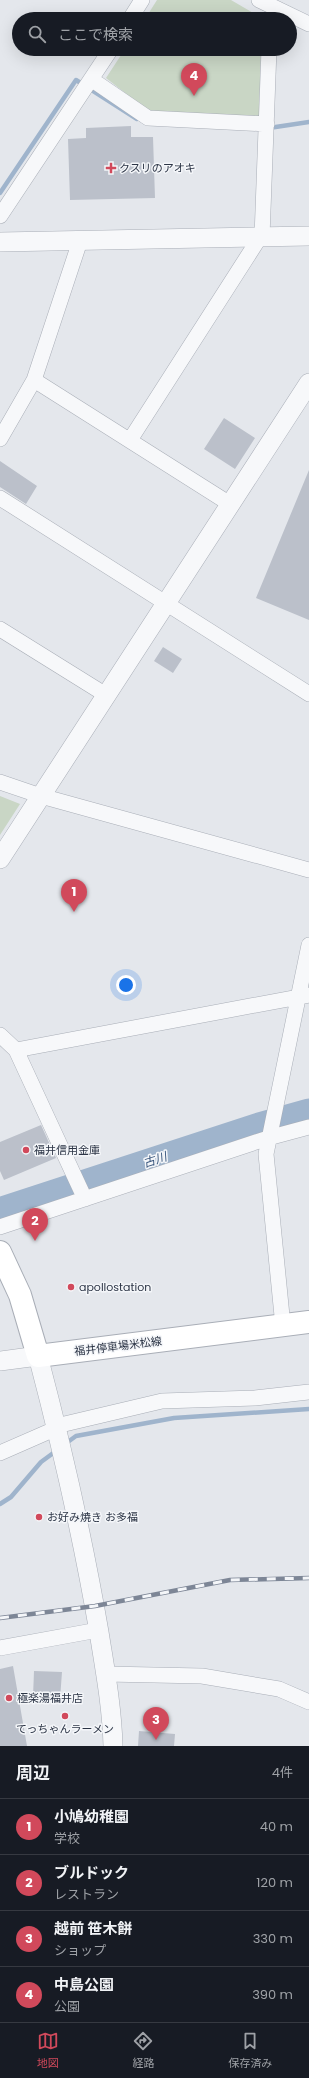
<!DOCTYPE html>
<html lang="ja">
<meta charset="utf-8">
<style>
:root{--surface:#171b24;--page:#20242c;--text:#f1f3f6;--muted:#9ea1a6;--line:#363941;--accent:#d1495b}
body{margin:0;font-family:Poppins,"Noto Sans JP",sans-serif;background:var(--page);color:var(--text)}
.you{position:absolute;left:126px;top:985px;width:14px;height:14px;margin:-10px;border:3px solid #fff;border-radius:50%;background:#1a73e8;box-shadow:0 0 0 6px #1a73e833}
.badge{display:grid;place-items:center;width:26px;height:26px;border-radius:50%;background:var(--accent);color:#fff;font-size:13px;font-weight:700}
.pin{position:absolute;translate:-50% -33px;filter:drop-shadow(0 1px 2px #0008)}
.pin::after{content:'';position:absolute;top:21px;width:14px;height:12px;background:inherit;clip-path:polygon(0 0,100% 0,50% 100%)}
.list{margin:0;padding:0;list-style:none}
h2{display:flex;justify-content:space-between;align-items:center;height:52px;margin:0;padding:0 16px;font-size:17px}
h2 small{font-size:13px;font-weight:400;color:var(--muted)}
.list li{display:grid;grid-template-columns:26px 1fr auto;gap:12px;align-items:center;box-sizing:border-box;height:56px;padding:0 16px;border-top:1px solid var(--line)}
.list b{display:block;font-size:15px;white-space:nowrap}
.list p{margin:0;font-size:13px;white-space:nowrap;color:var(--muted)}
.list em{font-size:13px;font-style:normal;color:var(--muted)}
.icon{flex:none;width:22px;height:22px;fill:none;stroke:currentColor;stroke-width:2;stroke-linecap:round;stroke-linejoin:round}
.map{position:relative;flex:none;width:309px;height:1746px;overflow:hidden}
.search{position:absolute;background:var(--surface);box-shadow:0 4px 16px #0002;left:12px;right:12px;top:12px;height:44px;display:flex;align-items:center;gap:10px;box-sizing:border-box;padding:0 14px;border-radius:22px;color:var(--muted);font-size:15px}
.sheet{height:276px;background:var(--surface)}
nav{display:flex;justify-content:space-around;align-items:center;box-sizing:border-box;height:56px;border-top:1px solid var(--line);background:var(--surface);font-size:11px;color:var(--muted)}
nav a{display:grid;justify-items:center;gap:2px}
nav .on{color:var(--accent)}
.map>svg:first-child{display:block}
.green{fill:#c9d6c5}
.lines{fill:none;stroke-linecap:round;stroke-linejoin:round}
.stream{stroke:#9fb4cc;stroke-width:4.5}
.river{stroke:#9fb4cc;stroke-width:27}
.building{fill:#bbc0ca}
.minor-casing{stroke:#a9aeb7;stroke-width:16}
.tertiary-casing{stroke:#a9aeb7;stroke-width:20}
.secondary-casing{stroke:#a9aeb7;stroke-width:24}
.minor{stroke:#f7f8fa;stroke-width:15}
.tertiary{stroke:#f7f8fa;stroke-width:19}
.secondary{stroke:#fff;stroke-width:22}
.rail-casing{stroke:#7d8696;stroke-width:4.5}
.rail{stroke:#f4f6f9;stroke-width:3;stroke-dasharray:9;stroke-linecap:butt}
.poi-dot{fill:#d1495b;stroke:#f4f6f9;stroke-width:1.5}
.labels{text-anchor:middle;stroke-width:3;stroke-linejoin:round;paint-order:stroke}
.poi-label{font-size:11px;fill:#2b3445;stroke:#f4f6f9;text-anchor:start}
.street-label{font-size:11px;fill:#2b3445;stroke:#f4f6f9}
.water-label{font-size:12px;font-style:italic;fill:#34527a;stroke:#f4f6f9}
</style>
<div class="map">
<svg width="309" height="1746" viewBox="0 0 309 1746">
<rect width="100%" height="100%" fill="#e4e7ec"/>
<path class="green" d="M 157,0 L 231,0 L 255,14 L 258,19 L 145,19 Z
M 125,49 L 261,49 L 259,119 L 152,114 L 106,78 Z
M 0,796 L 20,804 L 0,835 Z"/>
<g class="lines">
<path class="stream" d="M 269,128 L 309,122
M 0,193 L 76,80 L 137,119
M 65,1444 L 76,1436 L 174,1418 L 309,1409
M 0,1504 L 11,1497 L 41,1462 L 56,1451"/>
<path class="river" d="M 2,1210 L 259,1126 L 309,1112"/>
</g>
<path class="building" d="M 131,126 L 131,137 L 153,137 L 155,198 L 70,200 L 68,139 L 86,138 L 86,128 Z
M 224,418 L 255,438 L 235,469 L 204,449 Z
M 0,461 L 37,486 L 26,504 L 0,487 Z
M 309,470 L 309,620 L 256,598 Z
M 163,647 L 182,659 L 173,673 L 154,661 Z
M 41,1125 L 56,1158 L 4,1180 L 0,1171 L 0,1142 Z
M 13,1666 L 27,1746 L 0,1746 L 0,1669 Z
M 34,1671 L 62,1672 L 60,1699 L 33,1697 Z
M 139,1731 L 175,1734 L 174,1746 L 138,1746 Z"/>
<g class="lines">
<defs>
<path id="minor" d="M 259,0 L 309,24
M 130,19 L 142,0
M 91,79 L 148,118 L 267,124
M 0,216 L 111,49
M 262,237 L 269,49
M 34,380 L 230,504
M 0,439 L 34,380 L 80,241
M 130,440 L 260,237
M 0,498 L 309,694
M 0,629 L 106,695
M 0,782 L 41,796 L 309,870
M 0,1035 L 16,1050 L 85,1199
M 16,1050 L 309,995
M 0,1227 L 268,1138 L 309,1127
M 283,1326 L 266,1154 L 309,945
M 56,1426 L 162,1401 L 255,1398 L 309,1392
M 0,1453 L 57,1428
M 0,1648 L 98,1630
M 106,1674 L 202,1676 L 279,1689 L 309,1702"/>
<path id="tertiary" d="M 0,242 L 309,236
M 0,859 L 309,383
M 0,1361 L 38,1356 C 62,1447 83,1539 99,1632 C 105,1670 112,1707 113,1746"/>
<path id="secondary" d="M 0,1252 L 20,1295 L 38,1356 L 309,1322"/>
</defs>
<use href="#minor" class="minor-casing"/>
<use href="#tertiary" class="tertiary-casing"/>
<use href="#secondary" class="secondary-casing"/>
<use href="#minor" class="minor"/>
<use href="#tertiary" class="tertiary"/>
<use href="#secondary" class="secondary"/>
<defs>
<path id="rail" d="M 0,1618 L 95,1606 L 230,1580 L 309,1578"/>
</defs>
<use href="#rail" class="rail-casing"/>
<use href="#rail" class="rail"/>
</g>
<g class="poi-dot">
<path d="M109 162h4v4h4v4h-4v4h-4v-4h-4v-4h4z"/>
<circle cx="26" cy="1150" r="4"/>
<circle cx="71" cy="1287" r="4"/>
<circle cx="39" cy="1517" r="4"/>
<circle cx="9" cy="1698" r="4"/>
<circle cx="65" cy="1716" r="4"/>
</g>
<g class="labels">
<g class="poi-label">
<text x="119" y="172">クスリのアオキ</text>
<text x="34" y="1154">福井信用金庫</text>
<text x="79" y="1291">apollostation</text>
<text x="47" y="1521">お好み焼き お多福</text>
<text x="17" y="1702">極楽湯福井店</text>
<text x="65" y="1733" text-anchor="middle">てっちゃんラーメン</text>
</g>
<g class="street-label">
<text transform="translate(118 1346) rotate(-7)" y="4">福井停車場米松線</text>
</g>
<g class="water-label">
<text transform="translate(155 1160) rotate(-18)" y="4">古川</text>
</g>
</g>
</svg>
<div class="you"></div>
<div class="pin badge" style="left:74px;top:912px">1</div>
<div class="pin badge" style="left:35px;top:1241px">2</div>
<div class="pin badge" style="left:156px;top:1740px">3</div>
<div class="pin badge" style="left:194px;top:96px">4</div>
<div class="search"><svg class="icon" aria-label="search" viewBox="0 0 24 24"><circle cx="10" cy="10" r="6"/><path d="M15 15l6 6"/></svg>ここで検索</div>
</div>
<section class="sheet">
<h2>周辺<small>4件</small></h2>
<ul class="list">
<li><span class="badge">1</span><div><b>小鳩幼稚園</b><p>学校</p></div><em>40 m</em></li>
<li><span class="badge">2</span><div><b>ブルドック</b><p>レストラン</p></div><em>120 m</em></li>
<li><span class="badge">3</span><div><b>越前 笹木餅</b><p>ショップ</p></div><em>330 m</em></li>
<li><span class="badge">4</span><div><b>中島公園</b><p>公園</p></div><em>390 m</em></li>
</ul>
</section>
<nav>
<a class="on"><svg class="icon" aria-label="map" viewBox="0 0 24 24"><path d="M3 6l6-2 6 2 6-2v14l-6 2-6-2-6 2zM9 4v14M15 6v14"/></svg>地図</a>
<a><svg class="icon" aria-label="directions" viewBox="0 0 24 24"><path d="M12 3l9 9-9 9-9-9zM9 14v-3h6M13 9l2 2-2 2"/></svg>経路</a>
<a><svg class="icon" aria-label="saved" viewBox="0 0 24 24"><path d="M7 4h10v16l-5-4-5 4z"/></svg>保存済み</a>
</nav>
